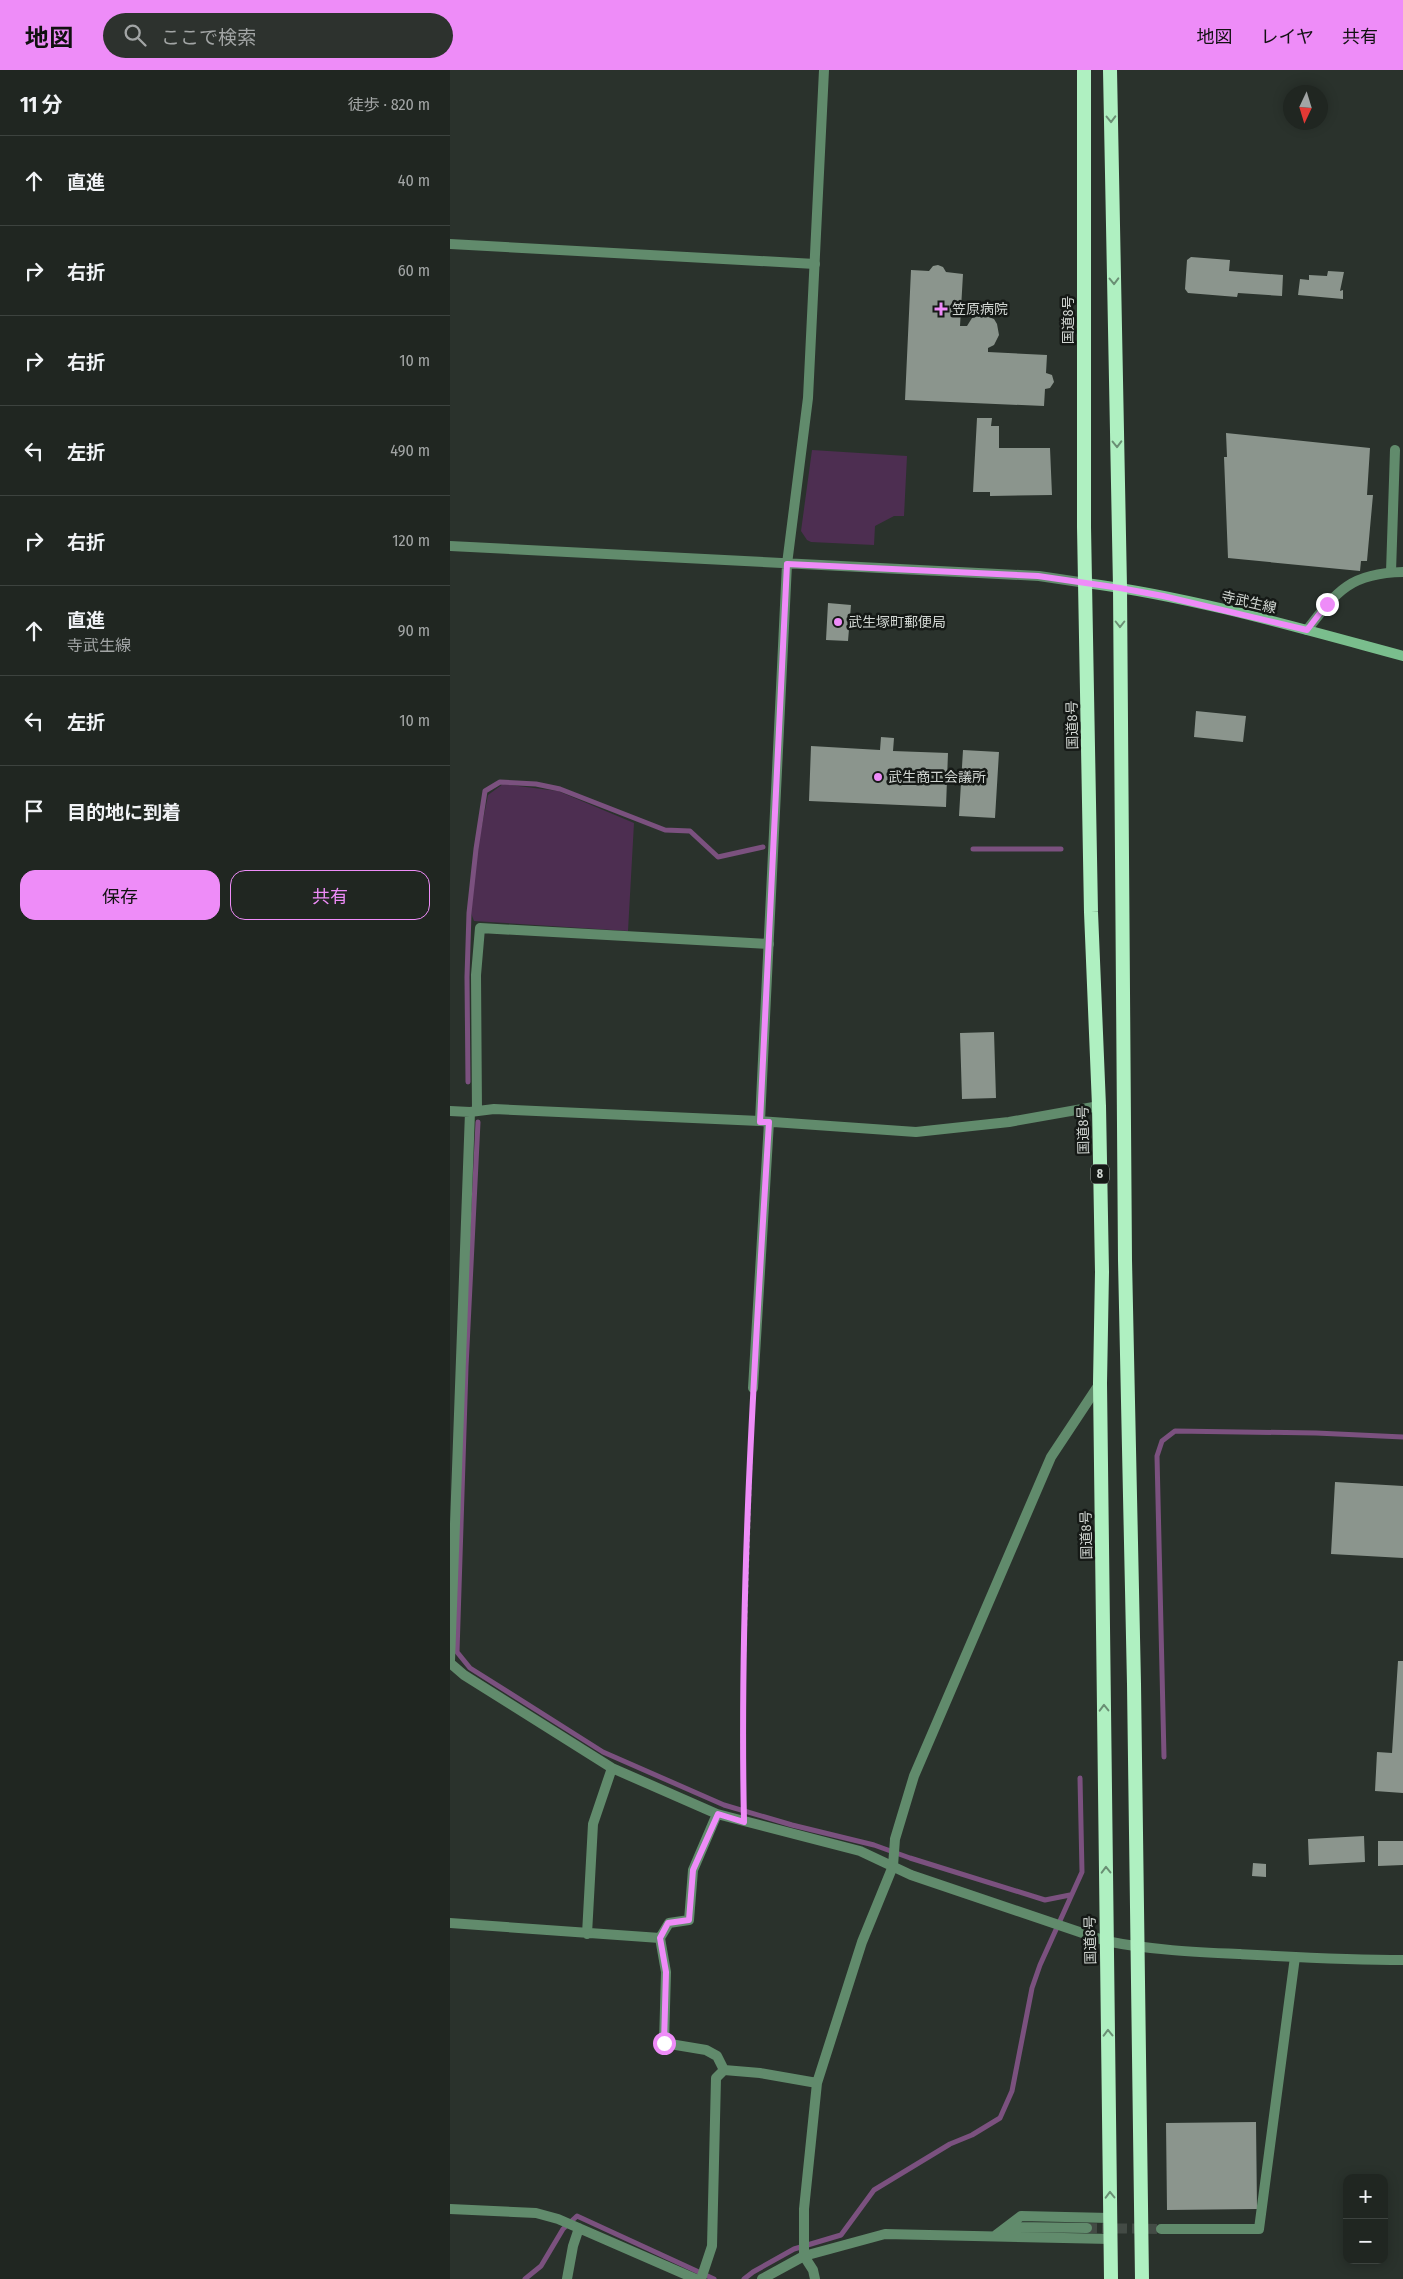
<!DOCTYPE html>
<html lang="ja">
<meta charset="utf-8">
<style>
:root{--surface:#202621;--page:#2d322e;--text:#f1f3f6;--muted:#a2a5a5;--line:#3d433f;--accent:#ee8cf8}
body{margin:0;font-family:"Fira Sans Condensed","Noto Sans JP",sans-serif;background:var(--page);color:var(--text)}
.controls{position:absolute;right:15px;bottom:15px;display:grid;overflow:hidden;border-radius:10px;box-shadow:0 2px 12px #0003}
.controls button{width:45px;height:45px;display:grid;place-items:center;padding:0;border:0;border-bottom:1px solid var(--line);background:var(--surface);color:var(--text);font:25px sans-serif}
.compass{position:absolute;left:833px;top:15px;width:45px;height:45px;border-radius:50%;background:var(--surface);box-shadow:0 2px 12px #0003;rotate:184deg}
.stop{position:absolute;width:15px;height:15px;margin:-11px;border:4px solid #ee8cf8;border-radius:50%;background:#fff}
.stop.end{background:#ee8cf8;border-color:#fff;box-shadow:0 1px 5px #0008}
.list{margin:0;padding:0;list-style:none}
h2{display:flex;justify-content:space-between;align-items:center;height:65px;margin:0;padding:0 20px;font-size:21px}
h2 small{font-size:16px;font-weight:400;color:var(--muted)}
.list li{display:grid;grid-template-columns:32px 1fr auto;gap:15px;align-items:center;box-sizing:border-box;height:90px;padding:0 20px;border-top:1px solid var(--line)}
.list b{display:block;font-size:19px;white-space:nowrap}
.list p{margin:0;font-size:16px;white-space:nowrap;color:var(--muted)}
.list em{font-size:16px;font-style:normal;color:var(--muted)}
.actions{display:flex;gap:10px;padding:15px 20px}
.actions a{flex:1;padding:11px 0;border:1px solid var(--accent);border-radius:15px;text-align:center;font-size:18px;color:var(--accent)}
.actions .main{background:var(--accent);color:#111}
.icon{flex:none;width:28px;height:28px;fill:none;stroke:currentColor;stroke-width:2;stroke-linecap:round;stroke-linejoin:round}
.map{position:relative;flex:none;width:953px;height:2209px;overflow:hidden}
header{display:flex;align-items:center;gap:30px;box-sizing:border-box;height:70px;padding:0 25px;background:var(--accent);color:#111}
header strong{font-size:24px}
nav{display:flex;gap:28px;margin-inline-start:auto;font-size:18px}
.search{width:350px;height:45px;background:var(--page);display:flex;align-items:center;gap:12px;box-sizing:border-box;padding:0 18px;border-radius:28px;color:var(--muted);font-size:19px}
main{display:flex}
aside{flex:1;background:var(--surface)}
.map>svg:first-child{display:block}
.green{fill:#4d2e51}
.lines{fill:none;stroke-linecap:round;stroke-linejoin:round}
.stream{stroke:#7b517f;stroke-width:5}
.building{fill:#8b958d}
.minor-tunnel{stroke:#434b45;stroke-width:10;stroke-dasharray:10 5;stroke-linecap:butt}
.path{stroke:#69706b;stroke-width:3;stroke-dasharray:2.5 4;stroke-linecap:butt}
.minor{stroke:#618b6c;stroke-width:10}
.tertiary{stroke:#618b6c;stroke-width:10}
.secondary{stroke:#7abe8d;stroke-width:10}
.trunk{stroke:#aff0c1;stroke-width:14}
.oneway{stroke:#6a8f74}
.route{stroke:#ee8cf8;stroke-width:6}
.poi-dot{fill:#ee8cf8;stroke:#151916;stroke-width:2}
.labels{text-anchor:middle;stroke-width:5;stroke-linejoin:round;paint-order:stroke}
.shield{fill:#151916;stroke:#999d9a;stroke-width:1}
.shield-label{font-size:12px;font-weight:bold;fill:#d1d6d2}
.poi-label{font-size:14px;fill:#d1d6d2;stroke:#151916;text-anchor:start}
.street-label{font-size:14px;fill:#d1d6d2;stroke:#151916}
</style>
<header>
<strong>地図</strong>
<div class="search"><svg class="icon" aria-label="search" viewBox="0 0 24 24"><circle cx="10" cy="10" r="6"/><path d="M15 15l6 6"/></svg>ここで検索</div>
<nav><a>地図</a><a>レイヤ</a><a>共有</a></nav>
</header>
<main>
<aside>
<h2>11 分<small>徒歩 · 820 m</small></h2>
<ul class="list">
<li><svg class="icon" aria-label="ahead" viewBox="0 0 24 24"><path d="M12 20V5M6 11l6-6 6 6"/></svg><div><b>直進</b></div><em>40 m</em></li>
<li><svg class="icon" aria-label="right" viewBox="0 0 24 24"><path d="M7 20v-9h11M14 6l5 5-5 5"/></svg><div><b>右折</b></div><em>60 m</em></li>
<li><svg class="icon" aria-label="right" viewBox="0 0 24 24"><path d="M7 20v-9h11M14 6l5 5-5 5"/></svg><div><b>右折</b></div><em>10 m</em></li>
<li><svg class="icon" aria-label="left" viewBox="0 0 24 24"><path d="M17 20v-9H6M10 6l-5 5 5 5"/></svg><div><b>左折</b></div><em>490 m</em></li>
<li><svg class="icon" aria-label="right" viewBox="0 0 24 24"><path d="M7 20v-9h11M14 6l5 5-5 5"/></svg><div><b>右折</b></div><em>120 m</em></li>
<li><svg class="icon" aria-label="ahead" viewBox="0 0 24 24"><path d="M12 20V5M6 11l6-6 6 6"/></svg><div><b>直進</b><p>寺武生線</p></div><em>90 m</em></li>
<li><svg class="icon" aria-label="left" viewBox="0 0 24 24"><path d="M17 20v-9H6M10 6l-5 5 5 5"/></svg><div><b>左折</b></div><em>10 m</em></li>
<li><svg class="icon" aria-label="arrive" viewBox="0 0 24 24"><path d="M6 21V4h12l-3 4 3 4H6"/></svg><div><b>目的地に到着</b></div></li>
</ul>
<div class="actions"><a class="main">保存</a><a>共有</a></div>
</aside>
<div class="map">
<svg width="953" height="2209" viewBox="0 0 953 2209">
<rect width="100%" height="100%" fill="#2a322c"/>
<path class="green" d="M 362,380 L 457,386 L 454,446 L 444,446 L 425,456 L 424,475 L 361,472 L 357,470 L 351,461 Z
M 53,714 L 108,721 L 184,753 L 178,861 L 24,851 L 21,843 L 27,781 L 38,725 Z"/>
<g class="lines">
<path class="stream" d="M 523,779 L 611,779
M 18,1012 L 17,907 L 19,843 L 26,779 L 35,721 L 50,712 L 86,714 L 110,719 L 215,760 L 240,761 L 268,787 L 313,777
M 28,1052 L 16,1297 L 7,1582 L 20,1598 L 153,1682 L 274,1735 L 342,1755 L 424,1775 L 460,1788 L 595,1830 L 620,1825
M 714,1687 L 707,1386 L 712,1371 L 725,1361 L 866,1363 L 953,1367
M 75,2209 L 91,2196 L 113,2159 L 127,2146 L 264,2209
M 294,2209 L 303,2202 L 344,2179 L 391,2165 L 424,2120 L 500,2074 L 522,2065 L 550,2048 L 562,2021 L 582,1918 L 590,1895 L 632,1802 L 630,1708"/>
</g>
<path class="building" d="M 741,187 L 780,190 L 779,201 L 833,205 L 832,226 L 788,223 L 787,227 L 738,223 L 735,219 L 737,190 Z
M 488,195 L 493,197 L 496,202 L 513,204 L 510,256 L 517,256 L 522,248 L 533,245 L 544,249 L 547,254 L 549,265 L 544,275 L 538,278 L 538,282 L 597,285 L 596,303 L 602,305 L 604,312 L 600,318 L 595,319 L 594,336 L 455,330 L 461,200 L 479,201 L 483,196 Z
M 878,201 L 894,202 L 890,221 L 893,220 L 893,229 L 848,225 L 850,209 L 859,210 L 859,205 L 877,206 Z
M 527,348 L 542,348 L 541,356 L 549,356 L 549,378 L 600,378 L 602,425 L 540,426 L 540,422 L 523,422 Z
M 776,363 L 920,378 L 917,425 L 923,425 L 917,491 L 911,491 L 910,501 L 778,488 L 774,387 L 777,387 Z
M 378,533 L 401,535 L 398,571 L 376,570 Z
M 746,641 L 796,646 L 793,672 L 744,667 Z
M 431,667 L 444,668 L 443,681 L 498,683 L 496,737 L 359,731 L 361,676 L 430,680 Z
M 513,680 L 549,682 L 545,748 L 509,746 Z
M 544,962 L 546,1028 L 512,1029 L 510,963 Z
M 885,1412 L 953,1416 L 953,1488 L 881,1484 Z
M 948,1591 L 953,1591 L 953,1723 L 925,1721 L 927,1682 L 942,1683 Z
M 914,1766 L 915,1792 L 859,1795 L 858,1769 Z
M 928,1771 L 953,1771 L 953,1795 L 928,1796 Z
M 803,1793 L 816,1794 L 816,1807 L 802,1806 Z
M 806,2052 L 807,2139 L 717,2140 L 716,2053 Z"/>
<g class="lines">
<path class="minor-tunnel" d="M 637,2158 L 711,2159"/>
<path class="path" d="M 294,1738 L 292,1668 L 303,1329"/>
<path class="minor" d="M 0,174 L 365,194
M 941,502 L 945,380
M 0,1041 L 20,1042 L 44,1039 L 310,1051 L 466,1062 L 559,1052 L 649,1036
M 27,1041 L 26,905 L 30,858 L 319,874
M 303,1318 L 319,1052
M 0,1591 L 20,1042
M 0,1593 L 14,1605 L 162,1698 L 267,1744 L 410,1781 L 461,1805 L 656,1871 C 700,1880 744,1882 789,1884 C 844,1887 898,1890 953,1890
M 267,1744 L 243,1800 L 239,1850 L 219,1853 L 210,1868 L 216,1902 L 214,1973 L 256,1980 L 267,1986 L 274,2000
M 0,1853 L 210,1868
M 137,1864 L 143,1754 L 162,1698
M 0,2139 L 86,2143 L 108,2149 L 246,2209
M 558,2157 L 637,2158
M 711,2159 L 809,2159 L 845,1887
M 546,2165 L 571,2146 L 660,2148
M 117,2209 L 123,2176 L 129,2158
M 251,2209 L 262,2176 L 266,2008 L 274,2000 L 310,2003 L 367,2013
M 312,2209 L 354,2186 L 435,2164 L 661,2169
M 365,2209 L 363,2200 L 354,2186 L 354,2139 L 367,2013 L 412,1872 L 443,1796 L 445,1769 L 464,1706 L 601,1387 L 650,1313"/>
<path class="tertiary" d="M 0,476 L 589,506 L 636,513
M 857,560 C 887,521 900,503 953,502
M 310,1051 L 337,494 L 358,328 L 374,0"/>
<path class="secondary" d="M 636,513 C 743,527 849,558 953,586"/>
<path class="trunk" d="M 634,0 L 634,457 L 641,842 L 649,1036 L 652,1202 L 650,1313 L 661,2209
M 660,0 L 670,517 L 675,1190 L 684,1614 L 692,2209"/>
</g>
<defs><path id="oneway-chevron" d="M-2-3.5L2.5 0L-2 3.5" fill="none" stroke-width="1.6" stroke-linecap="round" stroke-linejoin="round" transform="scale(1.25)"/></defs>
<g class="oneway">
<use href="#oneway-chevron" transform="translate(661 49) rotate(89)"/>
<use href="#oneway-chevron" transform="translate(664 211) rotate(89)"/>
<use href="#oneway-chevron" transform="translate(667 374) rotate(89)"/>
<use href="#oneway-chevron" transform="translate(670 554) rotate(90)"/>
<use href="#oneway-chevron" transform="translate(654 1638) rotate(-91)"/>
<use href="#oneway-chevron" transform="translate(656 1800) rotate(-91)"/>
<use href="#oneway-chevron" transform="translate(658 1963) rotate(-91)"/>
<use href="#oneway-chevron" transform="translate(660 2125) rotate(-91)"/>
</g>
<g class="lines">
<path class="route" d="M 214,1973 L 216,1902 L 210,1868 L 218,1853 L 239,1850 L 243,1800 L 268,1744 L 294,1752 C 289,1519 305,1285 319,1052 L 310,1052 L 337,494 L 588,506 L 670,518 L 713,526 L 857,560 L 877,534"/>
</g>
<g class="poi-dot">
<path d="M488.5 231.5h5v5h5v5h-5v5h-5v-5h-5v-5h5z"/>
<circle cx="388" cy="552" r="5"/>
<circle cx="428" cy="707" r="5"/>
</g>
<g class="labels">
<rect class="shield" x="641" y="1094.5" width="18" height="19" rx="4"/>
<g class="shield-label">
<text x="650" y="1108">8</text>
</g>
<g class="poi-label">
<text x="502" y="244">笠原病院</text>
<text x="398" y="557">武生塚町郵便局</text>
<text x="438" y="712">武生商工会議所</text>
</g>
<g class="street-label">
<text transform="translate(618 250) rotate(-90)" y="5">国道8号</text>
<text transform="translate(799 532) rotate(13)" y="5">寺武生線</text>
<text transform="translate(622 655) rotate(-91)" y="5">国道8号</text>
<text transform="translate(633 1060) rotate(-91)" y="5">国道8号</text>
<text transform="translate(636 1465) rotate(-91)" y="5">国道8号</text>
<text transform="translate(640 1870) rotate(-91)" y="5">国道8号</text>
</g>
</g>
</svg>
<div class="controls">
<button>+</button>
<button>−</button>
</div>
<svg class="compass" viewBox="-18 -18 36 36"><path d="M0-13l5 13h-10z" fill="#e53935"/><path d="M0 13l5-13h-10z" fill="#a2a5a5"/></svg>
<div class="stop" style="left:214px;top:1973px"></div>
<div class="stop end" style="left:877px;top:534px"></div>
</div>
</main>
